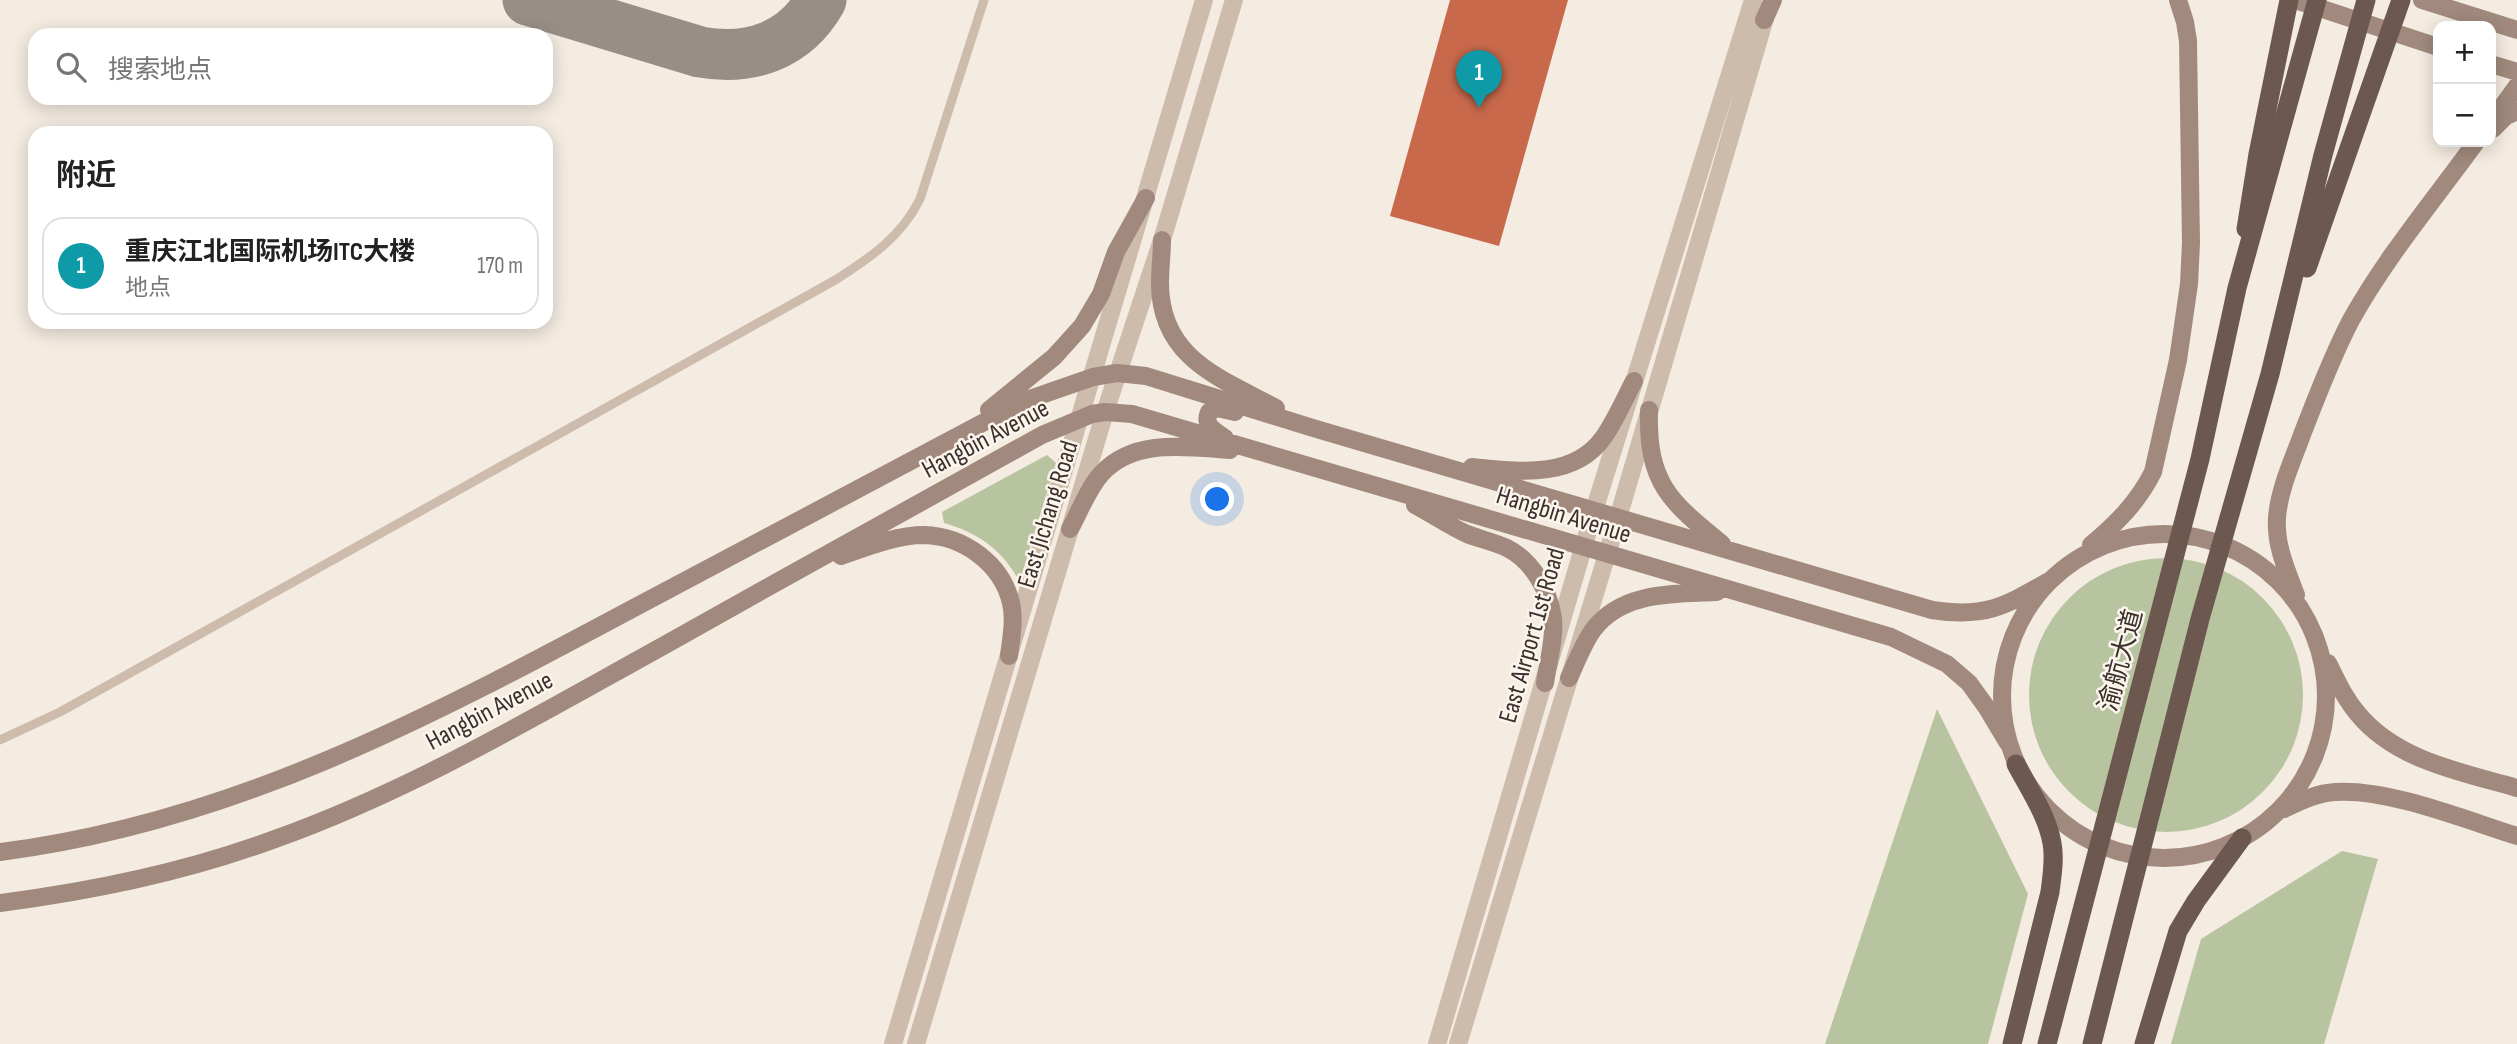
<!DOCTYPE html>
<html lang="zh">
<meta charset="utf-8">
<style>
:root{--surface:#fff;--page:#f6f6f6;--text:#222;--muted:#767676;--line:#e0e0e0;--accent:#1f5a5e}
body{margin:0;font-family:"Sofia Sans Condensed","Noto Sans SC",sans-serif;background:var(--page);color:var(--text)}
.controls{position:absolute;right:21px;top:21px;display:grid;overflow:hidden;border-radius:14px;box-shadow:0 4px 18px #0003}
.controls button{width:63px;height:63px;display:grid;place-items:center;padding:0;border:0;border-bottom:2px solid var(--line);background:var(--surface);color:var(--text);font:35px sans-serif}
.you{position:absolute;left:1218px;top:500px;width:24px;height:24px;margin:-18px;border:5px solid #fff;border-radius:50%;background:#1a73e8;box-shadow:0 0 0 10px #1a73e833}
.badge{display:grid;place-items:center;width:46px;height:46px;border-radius:50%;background:var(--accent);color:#fff;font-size:23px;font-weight:700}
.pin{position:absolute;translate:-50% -58px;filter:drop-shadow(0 2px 4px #0008)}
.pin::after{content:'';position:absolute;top:37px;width:24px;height:21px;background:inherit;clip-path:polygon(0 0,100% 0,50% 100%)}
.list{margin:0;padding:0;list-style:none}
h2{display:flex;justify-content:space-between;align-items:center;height:91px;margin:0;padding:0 28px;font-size:30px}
h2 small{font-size:23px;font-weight:400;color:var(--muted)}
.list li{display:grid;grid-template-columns:46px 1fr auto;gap:21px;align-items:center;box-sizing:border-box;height:98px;margin:0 14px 14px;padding:0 14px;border:2px solid var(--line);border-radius:21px}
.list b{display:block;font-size:26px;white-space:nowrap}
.list p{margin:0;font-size:23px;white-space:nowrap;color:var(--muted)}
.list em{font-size:23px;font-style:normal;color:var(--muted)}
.icon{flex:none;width:38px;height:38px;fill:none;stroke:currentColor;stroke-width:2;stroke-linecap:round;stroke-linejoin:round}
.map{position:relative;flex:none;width:2517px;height:1044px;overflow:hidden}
.search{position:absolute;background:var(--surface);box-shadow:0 4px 18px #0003;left:28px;top:28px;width:525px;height:77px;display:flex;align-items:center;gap:18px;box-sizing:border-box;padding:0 24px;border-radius:21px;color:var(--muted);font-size:26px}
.panel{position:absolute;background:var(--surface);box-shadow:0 4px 18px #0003;left:28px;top:126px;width:525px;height:203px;border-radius:21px}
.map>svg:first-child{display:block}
.green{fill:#b8c4a0}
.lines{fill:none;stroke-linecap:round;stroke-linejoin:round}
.taxiway{stroke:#988e86;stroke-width:51}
.building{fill:#c8694b}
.service{stroke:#cdbbac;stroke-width:9}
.tertiary{stroke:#cdbbac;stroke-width:18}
.secondary{stroke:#a18a7d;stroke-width:18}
.trunk{stroke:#6c584f;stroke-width:19}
.trunk-bridge{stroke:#6c584f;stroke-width:19}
.labels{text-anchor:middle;stroke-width:5;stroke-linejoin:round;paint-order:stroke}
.street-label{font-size:26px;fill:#3b302b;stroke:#fbf5ee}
</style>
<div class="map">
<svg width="2517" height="1044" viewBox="0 0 2517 1044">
<rect width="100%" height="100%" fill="#f4ebe1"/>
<path class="green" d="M 1047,455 L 1056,463 L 1021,577 L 1017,577 C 1000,548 976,532 944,523 L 942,512 Z
M2029 695a137 137 0 1 1 274 0a137 137 0 1 1-274 0Z
M 1937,709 L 2028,894 L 1988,1044 L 1825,1044 Z
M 2342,851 L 2378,859 L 2324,1044 L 2171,1044 L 2201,939 Z"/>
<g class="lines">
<path class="taxiway" d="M 528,0 L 700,52 C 750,61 795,46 821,0"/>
</g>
<path class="building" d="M 1450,0 L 1568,0 L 1499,246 L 1390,216 Z"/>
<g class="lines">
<path class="service" d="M 0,740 L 60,712 L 837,279 C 871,257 901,237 920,199 L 984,0"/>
<path class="tertiary" d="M 893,1044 L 1204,0
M 916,1044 L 1105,412 L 1162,240 L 1234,0
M 1437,1044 L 1594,511 L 1753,0
M 1458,1044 L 1618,518 L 1768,8"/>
<path class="secondary" d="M 2295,0 L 2438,47
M 2422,0 L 2517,30
M 1764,20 L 1773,0
M 2491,64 L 2517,72
M 2491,122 L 2517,86
M 2493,129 L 2506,116 L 2517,111
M 1162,240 C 1162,254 1160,268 1160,283 C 1160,358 1220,378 1276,408
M 989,410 L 1054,357 L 1082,326 L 1101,294 L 1116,252 L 1146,198
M 1649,410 C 1647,483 1669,501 1722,544
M 1225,438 C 1215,431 1203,426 1209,412 L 1217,408 L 1235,412
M 1472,467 C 1516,471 1573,480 1603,438 C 1615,421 1624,400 1634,381
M 1415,505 C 1432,514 1449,526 1467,534 C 1480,539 1494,542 1507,548 C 1533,561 1549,591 1553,618 C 1555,639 1548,662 1545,683
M 1070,529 C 1080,511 1088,488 1102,473 C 1135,438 1187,447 1230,450
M2002 696a162 162 0 1 1 324 0a162 162 0 1 1-324 0Z
M 2091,545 C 2116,524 2138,502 2153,472 L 2178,360 L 2189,284 L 2191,243 L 2188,41 L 2185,22 L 2178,0
M 841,556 C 867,547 896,535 924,535 C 964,536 1002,564 1011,603 C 1015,620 1011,639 1009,656
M 2296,595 C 2287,571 2275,545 2277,518 C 2279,489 2293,460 2303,432 C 2318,394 2332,356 2351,320 C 2386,257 2434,200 2476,142
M 2328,663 C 2337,681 2345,699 2358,714 C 2397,761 2462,772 2517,788
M 1569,678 C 1576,663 1583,644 1593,630 C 1622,591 1675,594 1717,592
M 2284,809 C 2301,801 2317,793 2335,792 C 2387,788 2466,820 2517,836
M 0,852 C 231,823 428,718 630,610 C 761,540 893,471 1024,401 L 1093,377 L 1117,373 L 1146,376 L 1313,428 L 1932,610 C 1984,618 2004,607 2047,582
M 0,903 C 94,891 186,872 275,839 C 410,791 538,715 663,646 C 789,575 916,505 1042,435 L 1092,414 L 1105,412 L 1132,414 L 1891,637 L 1947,664 L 1969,683 L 1987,708 L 2008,743"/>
<path class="trunk" d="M 2246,229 L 2258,154 L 2289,0
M 2012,1044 L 2050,892 C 2052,876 2055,859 2052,843 C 2047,815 2029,789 2016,764
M 2144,1044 L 2178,931 L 2196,901 L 2242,838"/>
<path class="trunk-bridge" d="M 2307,268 L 2401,0
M 2047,1044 L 2200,459 L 2237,288 L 2317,0
M 2092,1044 L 2200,619 L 2270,374 L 2323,155 L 2366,0"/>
</g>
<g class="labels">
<g class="street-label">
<text transform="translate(985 438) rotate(-28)" y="9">Hangbin Avenue</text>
<text transform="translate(1047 514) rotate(-73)" y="9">East Jichang Road</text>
<text transform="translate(1564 514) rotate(17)" y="9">Hangbin Avenue</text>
<text transform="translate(1531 635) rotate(-74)" y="9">East Airport 1st Road</text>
<text transform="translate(2120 660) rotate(-75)" y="9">渝航大道</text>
<text transform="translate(489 710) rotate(-28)" y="9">Hangbin Avenue</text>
</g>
</g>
</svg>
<div class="controls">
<button>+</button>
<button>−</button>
</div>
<div class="you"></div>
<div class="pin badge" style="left:1479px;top:108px;background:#0f9aa8">1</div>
<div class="search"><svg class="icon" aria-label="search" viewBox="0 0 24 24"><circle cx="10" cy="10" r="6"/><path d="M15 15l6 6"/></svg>搜索地点</div>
<section class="panel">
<h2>附近<small></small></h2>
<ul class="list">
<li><span class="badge" style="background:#0f9aa8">1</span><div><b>重庆江北国际机场ITC大楼</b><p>地点</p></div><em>170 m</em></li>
</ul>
</section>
</div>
